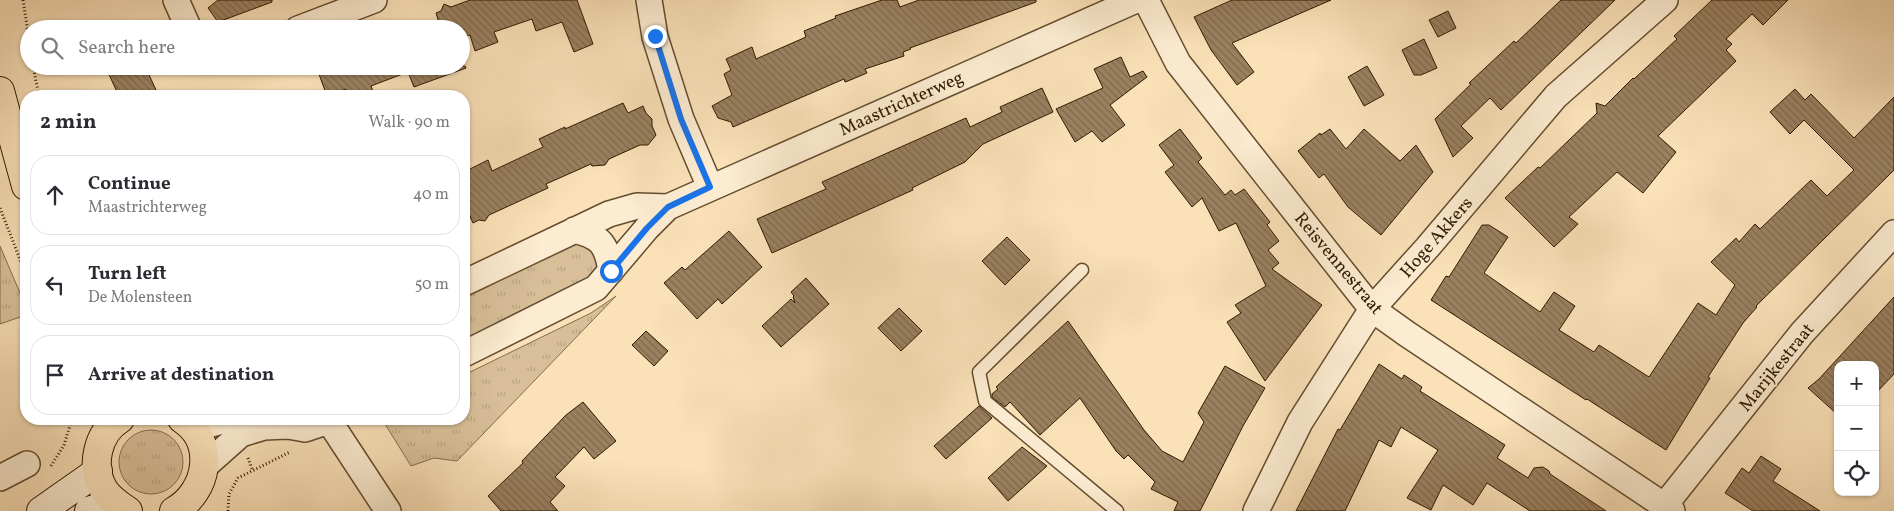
<!DOCTYPE html>
<meta charset="utf-8">
<style>
:root{--surface:#fff;--page:#f7f7f7;--text:#2b2b33;--muted:#7c7c81;--line:#e1e1e2}
body{margin:0;font-family:Vollkorn,serif;background:var(--page);color:var(--text)}
.controls{position:absolute;right:15px;bottom:15px;display:grid;overflow:hidden;border-radius:10px;box-shadow:0 1px 4px #0004}
.controls button{width:45px;height:45px;display:grid;place-items:center;padding:0;border:0;border-bottom:1px solid var(--line);background:var(--surface);color:var(--text);font:25px sans-serif}
.stop{position:absolute;width:15px;height:15px;margin:-11px;border:4px solid #1a73e8;border-radius:50%;background:#fff}
.stop.end{background:#1a73e8;border-color:#fff;box-shadow:0 1px 5px #0008}
.list{margin:0;padding:0;list-style:none}
h2{display:flex;justify-content:space-between;align-items:center;height:65px;margin:0;padding:0 20px;font-size:21px}
h2 small{font-size:16px;font-weight:400;color:var(--muted)}
.list li{display:grid;grid-template-columns:32px 1fr auto;gap:15px;align-items:center;box-sizing:border-box;height:80px;margin:0 10px 10px;padding:0 10px;border:1px solid var(--line);border-radius:20px}
.list b{display:block;font-size:19px;white-space:nowrap}
.list p{margin:0;font-size:16px;white-space:nowrap;color:var(--muted)}
.list em{font-size:16px;font-style:normal;color:var(--muted)}
.icon{flex:none;width:28px;height:28px;fill:none;stroke:currentColor;stroke-width:2;stroke-linecap:round;stroke-linejoin:round}
.map{position:relative;flex:none;width:1894px;height:511px;overflow:hidden}
.search{position:absolute;background:var(--surface);box-shadow:0 1px 4px #0004;left:20px;top:20px;width:450px;height:55px;display:flex;align-items:center;gap:12px;box-sizing:border-box;padding:0 18px;border-radius:28px;color:var(--muted);font-size:19px}
.panel{position:absolute;background:var(--surface);box-shadow:0 1px 4px #0004;left:20px;top:90px;width:450px;height:335px;border-radius:20px}
.map>svg:first-child{display:block}
.grass{fill:url(#grass-tufts);stroke:#856c4c}
.building{fill:url(#building-back-hatch);stroke:#321a00}
.lines{fill:none;stroke-linecap:round;stroke-linejoin:round}
.lane-casing{stroke:#644c2e;stroke-width:15}
.street-casing{stroke:#644c2e;stroke-width:28}
.secondary-casing{stroke:#321a00;stroke-width:30}
.primary-casing{stroke:#321a00;stroke-width:30}
.path{stroke:#321a00;stroke-width:3;stroke-dasharray:1 2.5;stroke-linecap:butt}
.lane{stroke:#fcecd1;stroke-width:12}
.street{stroke:#fcecd1;stroke-width:25}
.secondary{stroke:#fcecd1;stroke-width:28}
.primary{stroke:#fae1b8;stroke-width:28}
.route{stroke:#1a73e8;stroke-width:6}
.labels{text-anchor:middle;stroke-width:4;stroke-linejoin:round;paint-order:stroke}
.street-label{font-size:18px;fill:#321a00;stroke:#fcecd1}
</style>
<div class="map">
<svg width="1894" height="511" viewBox="0 0 1894 511">
<defs>
<pattern id="grass-tufts" width="24" height="20" patternUnits="userSpaceOnUse" patternTransform="scale(1.25)"><rect width="24" height="20" fill="#d8bf99"/><path d="M3 7l-1-3M5 7V3M7 7l1-3M15 17l-1-3M17 17v-4M19 17l1-3" fill="none" stroke="#baa482"/></pattern>
<pattern id="building-back-hatch" width="6" height="6" patternUnits="userSpaceOnUse" patternTransform="scale(1.25)"><rect width="6" height="6" fill="#9a8160"/><path d="M-1 5l2 2M0 0l6 6M5-1l2 2" fill="none" stroke="#7e694d"/></pattern>
</defs>
<rect width="100%" height="100%" fill="#fae1b8"/>
<filter id="stains"><feTurbulence type="fractalNoise" baseFrequency=".004" numOctaves="4"/><feColorMatrix values="0 0 0 0 .2 0 0 0 0 .09 0 0 0 0 .02 0 0 0 .5 -.17"/></filter>
<radialGradient id="worn" r=".72"><stop offset=".6" stop-color="#630" stop-opacity="0"/><stop offset="1" stop-color="#630" stop-opacity=".3"/></radialGradient>
<path class="grass" d="M 569,240 L 598,248 L 601,275 L 464,347 L 464,292 Z
M 0,246 L 26,307 L 26,315 L 0,324 Z
M 616,296 L 457,461 L 434,458 L 411,466 L 382,419 L 464,419 L 464,375 L 591,313 Z
M119 462a32 32 0 1 1 64 0a32 32 0 1 1-64 0Z"/>
<path class="building" d="M 218,0 L 272,0 L 272,2 L 218,22 L 208,8 Z
M 470,0 L 577,0 L 593,44 L 574,52 L 562,22 L 536,31 L 532,19 L 494,32 L 498,42 L 475,51 L 470,35 L 462,38 L 461,29 L 441,29 L 436,13 L 441,11 L 444,4 L 451,7 Z
M 882,0 L 897,0 L 900,7 L 919,0 L 1036,0 L 1036,2 L 910,48 L 911,49 L 903,52 L 904,56 L 865,69 L 867,73 L 848,81 L 845,82 L 844,79 L 733,127 L 731,122 L 718,118 L 712,106 L 732,95 L 724,74 L 731,70 L 726,59 L 752,47 L 756,59 L 806,37 L 804,31 L 836,18 L 835,16 Z
M 1232,0 L 1331,0 L 1232,43 L 1254,72 L 1237,85 L 1211,50 L 1194,17 Z
M 1561,0 L 1615,0 L 1501,110 L 1490,98 L 1461,126 L 1473,138 L 1453,157 L 1435,119 L 1471,84 L 1469,83 L 1514,41 L 1516,43 Z
M 1712,0 L 1788,0 L 1763,25 L 1752,14 L 1726,39 L 1732,44 L 1726,50 L 1736,61 L 1658,136 L 1676,152 L 1643,193 L 1617,172 L 1569,217 L 1578,224 L 1554,247 L 1505,198 L 1538,167 L 1540,168 L 1597,113 L 1596,103 L 1605,106 L 1633,78 L 1634,79 L 1677,39 L 1674,36 Z
M 1448,11 L 1456,28 L 1438,37 L 1429,20 Z
M 1424,39 L 1437,68 L 1421,75 L 1414,75 L 1402,50 Z
M 1121,57 L 1130,77 L 1143,71 L 1147,77 L 1110,105 L 1125,125 L 1102,142 L 1092,131 L 1075,142 L 1056,109 L 1103,88 L 1094,69 Z
M 105,66 L 145,66 L 156,90 L 144,96 L 119,96 Z
M 316,66 L 465,66 L 466,68 L 414,87 L 408,72 L 371,86 L 375,96 L 349,96 L 346,89 L 327,96 Z
M 1367,66 L 1384,95 L 1364,106 L 1348,77 Z
M 1042,88 L 1053,112 L 983,144 L 965,162 L 912,188 L 913,190 L 772,253 L 757,219 L 826,189 L 822,182 L 966,118 L 970,127 L 1002,112 L 1000,107 Z
M 1795,89 L 1805,100 L 1811,94 L 1854,138 L 1894,97 L 1894,170 L 1756,306 L 1757,307 L 1743,323 L 1708,377 L 1710,378 L 1666,450 L 1587,399 L 1586,400 L 1431,300 L 1446,276 L 1449,277 L 1482,225 L 1489,225 L 1508,237 L 1484,273 L 1540,312 L 1554,292 L 1575,306 L 1559,330 L 1594,352 L 1599,345 L 1649,377 L 1698,303 L 1716,315 L 1735,285 L 1711,262 L 1736,238 L 1739,242 L 1755,224 L 1760,229 L 1811,180 L 1827,196 L 1854,170 L 1804,120 L 1790,134 L 1770,112 Z
M 623,103 L 628,113 L 643,106 L 646,113 L 652,119 L 652,126 L 656,135 L 648,145 L 640,145 L 609,159 L 605,165 L 592,166 L 591,164 L 546,184 L 548,188 L 489,215 L 485,221 L 479,220 L 473,223 L 464,203 L 464,172 L 488,160 L 492,171 L 543,147 L 539,139 L 565,127 L 565,129 Z
M 1180,129 L 1202,158 L 1198,162 L 1225,195 L 1231,190 L 1235,195 L 1244,189 L 1270,222 L 1267,225 L 1279,241 L 1268,250 L 1279,263 L 1272,269 L 1322,305 L 1265,381 L 1227,322 L 1241,313 L 1235,305 L 1266,286 L 1236,223 L 1219,231 L 1202,198 L 1192,207 L 1165,172 L 1174,165 L 1159,145 Z
M 1330,129 L 1346,149 L 1364,129 L 1400,161 L 1416,145 L 1433,172 L 1381,235 L 1348,207 L 1324,174 L 1319,178 L 1298,151 L 1320,133 L 1321,135 Z
M 729,231 L 762,267 L 722,304 L 718,299 L 697,319 L 664,283 L 682,267 L 685,270 Z
M 1007,237 L 1030,260 L 1005,285 L 982,261 Z
M 806,278 L 829,304 L 781,347 L 762,326 L 791,299 L 795,303 L 793,297 L 794,296 L 791,292 Z
M 1894,297 L 1894,374 L 1875,394 L 1875,365 L 1838,365 L 1838,415 L 1808,388 L 1819,379 Z
M 899,308 L 922,331 L 901,351 L 878,328 Z
M 1068,321 L 1144,430 L 1162,451 L 1183,462 L 1204,422 L 1198,413 L 1225,366 L 1265,388 L 1243,426 L 1200,511 L 1174,511 L 1178,502 L 1151,489 L 1155,482 L 1128,455 L 1124,459 L 1116,451 L 1080,398 L 1040,435 L 1010,402 L 1005,407 L 992,397 L 992,394 L 998,389 L 996,387 Z
M 646,331 L 668,351 L 654,366 L 632,345 Z
M 1379,364 L 1402,379 L 1404,375 L 1422,387 L 1420,391 L 1505,445 L 1497,458 L 1528,478 L 1534,468 L 1543,467 L 1549,471 L 1550,474 L 1606,511 L 1530,511 L 1487,483 L 1473,505 L 1443,485 L 1431,510 L 1407,498 L 1438,450 L 1401,427 L 1391,447 L 1379,440 L 1345,511 L 1296,511 L 1338,429 L 1340,430 Z
M 583,402 L 616,441 L 594,459 L 584,447 L 555,477 L 565,486 L 550,502 L 558,511 L 501,511 L 488,496 L 523,463 L 522,461 L 566,415 Z
M 979,406 L 992,418 L 946,459 L 934,446 Z
M 1022,447 L 1047,466 L 1008,501 L 988,478 Z
M 1761,456 L 1781,469 L 1773,481 L 1820,511 L 1753,511 L 1725,493 L 1742,468 L 1749,473 Z"/>
<g class="lines">
<defs>
<path id="lane" d="M 1082,270 L 979,372 L 985,401 L 1117,511"/>
<path id="street" d="M 176,0 L 189,29
M 649,0 L 655,37 L 681,119 L 710,187
M 1146,0 L 1178,63 L 1372,309 L 1407,334 L 1672,511
M 298,29 L 374,0
M 574,230 C 600,236 607,244 611,271
M 464,283 L 609,214 L 637,206 L 668,207
M 464,354 L 596,288 L 647,228 L 668,207 L 1136,0
M 329,421 L 388,511
M 187,422 L 208,425 L 229,419
M 205,466 L 241,434 L 264,427 L 288,426 L 305,429 L 335,419
M 0,478 L 27,464
M 1664,506 L 1802,333 L 1894,233
M 1256,511 L 1300,422 L 1372,309 L 1427,248 L 1556,96 L 1665,0"/>
<path id="secondary" d="M 41,511 L 98,471
M 89,511 L 114,502"/>
<path id="primary" d="M 0,91 L 26,186
M 120,419 C 97,433 90,467 104,490 C 110,499 119,505 128,511
M 174,511 C 208,492 217,442 182,419"/>
</defs>
<use href="#lane" class="lane-casing"/>
<use href="#street" class="street-casing"/>
<use href="#secondary" class="secondary-casing"/>
<use href="#primary" class="primary-casing"/>
<path class="path" d="M 23,0 L 29,39
M 33,66 L 39,96
M 0,208 L 26,275
M 248,458 L 252,469
M 51,466 L 64,445 L 72,419
M 228,511 L 229,494 L 238,478 L 290,452"/>
<use href="#lane" class="lane"/>
<use href="#street" class="street"/>
<use href="#secondary" class="secondary"/>
<use href="#primary" class="primary"/>
</g>
<g class="lines">
<path class="route" d="M 611,271 L 647,228 L 668,207 L 710,187 L 681,119 L 655,36"/>
</g>
<g class="labels">
<g class="street-label">
<text transform="translate(901 103) rotate(-24)" y="6">Maastrichterweg</text>
<text transform="translate(1436 237) rotate(-49)" y="6">Hoge Akkers</text>
<text transform="translate(1339 263) rotate(50)" y="6">Reisvennestraat</text>
<text transform="translate(1776 367) rotate(-51)" y="6">Marijkestraat</text>
</g>
</g>
<rect width="100%" height="100%" filter="url(#stains)"/>
<rect width="100%" height="100%" fill="url(#worn)"/>
</svg>
<div class="controls">
<button>+</button>
<button>−</button>
<button><svg class="icon" aria-label="locate" viewBox="0 0 24 24"><circle cx="12" cy="12" r="6"/><path d="M12 2v4M12 18v4M2 12h4M18 12h4"/></svg></button>
</div>
<div class="stop" style="left:611px;top:271px"></div>
<div class="stop end" style="left:655px;top:36px"></div>
<div class="search"><svg class="icon" aria-label="search" viewBox="0 0 24 24"><circle cx="10" cy="10" r="6"/><path d="M15 15l6 6"/></svg>Search here</div>
<section class="panel">
<h2>2 min<small>Walk · 90 m</small></h2>
<ul class="list">
<li><svg class="icon" aria-label="ahead" viewBox="0 0 24 24"><path d="M12 20V5M6 11l6-6 6 6"/></svg><div><b>Continue</b><p>Maastrichterweg</p></div><em>40 m</em></li>
<li><svg class="icon" aria-label="left" viewBox="0 0 24 24"><path d="M17 20v-9H6M10 6l-5 5 5 5"/></svg><div><b>Turn left</b><p>De Molensteen</p></div><em>50 m</em></li>
<li><svg class="icon" aria-label="arrive" viewBox="0 0 24 24"><path d="M6 21V4h12l-3 4 3 4H6"/></svg><div><b>Arrive at destination</b></div></li>
</ul>
</section>
</div>
